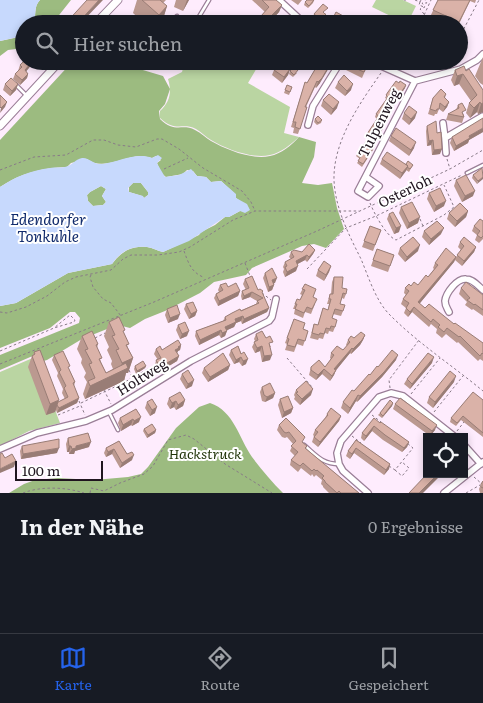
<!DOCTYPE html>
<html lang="de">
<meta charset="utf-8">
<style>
:root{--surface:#171b24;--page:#242831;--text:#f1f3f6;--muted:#9ea1a6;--line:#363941;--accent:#2563eb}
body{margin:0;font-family:Literata,serif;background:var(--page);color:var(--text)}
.controls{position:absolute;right:15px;bottom:15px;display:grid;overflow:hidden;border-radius:0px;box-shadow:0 2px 8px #0003}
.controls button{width:45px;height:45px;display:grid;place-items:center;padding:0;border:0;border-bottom:1px solid var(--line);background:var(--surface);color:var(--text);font:25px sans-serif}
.scale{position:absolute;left:15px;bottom:12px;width:88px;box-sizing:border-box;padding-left:5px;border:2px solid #20151f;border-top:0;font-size:14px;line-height:18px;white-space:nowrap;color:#20151f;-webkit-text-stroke:4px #fff;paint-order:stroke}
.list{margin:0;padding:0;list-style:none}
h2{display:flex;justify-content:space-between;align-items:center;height:65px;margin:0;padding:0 20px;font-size:21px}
h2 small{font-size:16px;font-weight:400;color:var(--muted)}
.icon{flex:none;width:28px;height:28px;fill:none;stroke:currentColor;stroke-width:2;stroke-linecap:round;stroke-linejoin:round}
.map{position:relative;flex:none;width:483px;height:493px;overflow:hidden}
.search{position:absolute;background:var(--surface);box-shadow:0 2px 8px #0003;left:15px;right:15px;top:15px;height:55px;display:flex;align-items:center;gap:12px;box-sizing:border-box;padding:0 18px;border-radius:28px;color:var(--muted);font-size:19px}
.sheet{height:140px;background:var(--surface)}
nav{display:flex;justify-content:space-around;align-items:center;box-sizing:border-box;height:70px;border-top:1px solid var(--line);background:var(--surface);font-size:14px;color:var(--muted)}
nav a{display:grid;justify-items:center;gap:2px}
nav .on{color:var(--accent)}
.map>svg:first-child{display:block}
.green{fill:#bad5a2}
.forest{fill:#9cbb80}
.water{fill:#c7d9fd;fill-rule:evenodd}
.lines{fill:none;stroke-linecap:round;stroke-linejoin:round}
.service-casing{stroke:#9a7e97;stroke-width:5}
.minor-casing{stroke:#9a7e97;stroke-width:8}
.tertiary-casing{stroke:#9a7e97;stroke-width:9}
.path{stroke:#887a87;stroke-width:1;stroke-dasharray:2.5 2.5;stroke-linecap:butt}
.service{stroke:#fff;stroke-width:2.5}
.minor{stroke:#fff;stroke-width:5.5}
.tertiary{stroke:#fff;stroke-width:7}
.wall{fill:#bb9990}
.shaded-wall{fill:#997d76}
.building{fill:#dab2a8;stroke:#997d76}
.labels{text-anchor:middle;stroke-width:4;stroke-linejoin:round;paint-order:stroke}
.street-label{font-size:14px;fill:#20151f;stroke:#fff}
.park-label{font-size:14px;font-style:italic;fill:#1f3307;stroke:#fff}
.water-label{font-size:15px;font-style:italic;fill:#112b6c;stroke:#fff}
</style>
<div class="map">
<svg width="483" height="493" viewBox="0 0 483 493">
<rect width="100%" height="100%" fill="#feecfd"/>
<path class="green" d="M 376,0 L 403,0 L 416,6 L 407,24 L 372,7 Z
M 185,61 L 261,61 L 248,83 L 290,107 L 284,133 L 299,137 C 291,144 281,153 270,155 C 252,159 226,149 211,140 C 206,137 201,132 196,129 C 182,122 176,133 160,118 L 160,111 C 170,102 172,92 168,79 L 182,72 Z
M 35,357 L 60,423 L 29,431 L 0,446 L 0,372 Z"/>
<path class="forest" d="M 40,0 L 71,0 L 52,24 L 33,24 C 37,16 33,7 40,0 Z
M 24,35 L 24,48 L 8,50 L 0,56 L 0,41 L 19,37 Z
M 73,61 L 89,61 L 97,64 L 116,62 L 163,76 L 170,89 L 165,104 L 159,111 L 160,119 C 175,134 182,123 195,130 C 201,133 206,138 211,141 C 227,150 252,160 270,156 C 281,154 292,145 299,137 L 316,142 L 314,157 L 302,183 L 318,185 L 332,183 L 337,208 L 344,229 L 326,248 L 314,244 L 302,246 L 252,268 L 246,275 L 214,282 L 200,293 L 165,311 L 145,319 L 130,328 L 118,325 L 112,327 L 82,339 L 47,360 L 40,362 L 35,355 L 0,370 L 0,355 L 79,323 L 80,318 L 75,312 L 70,312 L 50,328 L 0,348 L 0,306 L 16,303 L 68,273 L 112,264 C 121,252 131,245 147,247 C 153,248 158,251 163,252 L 199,235 L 201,232 L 215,225 L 225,217 L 229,217 L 240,211 L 240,201 L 236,198 L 235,194 L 221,181 L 211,182 L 206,177 L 197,176 L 193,171 L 187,170 L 183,174 L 166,177 L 161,173 L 157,163 L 161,160 L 156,156 L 152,158 C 148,157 144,156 140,156 C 123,157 101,171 87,159 L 71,163 L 67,167 C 42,168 21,173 0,187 L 0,140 Z
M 133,183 L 141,183 L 148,192 L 148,195 L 144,198 L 142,196 L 129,192 L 129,187 Z
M 101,186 L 106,189 L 102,196 L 106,202 L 103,205 L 93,206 L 88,201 L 87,195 L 90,192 Z
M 210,403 C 234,411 239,438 252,457 C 261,469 272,482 283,493 L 9,493 L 24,484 L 35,480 L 58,478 L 94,480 L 128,477 L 141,474 L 148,467 L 176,428 L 199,407 Z"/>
<path class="water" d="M 0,0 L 40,0 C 33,7 37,16 33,24 L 24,24 L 22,36 L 0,41 Z
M 158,155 L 162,158 L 157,163 L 158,165 L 165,177 L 179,175 L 191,169 L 197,176 L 206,177 L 211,182 L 221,181 L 236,194 L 236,198 L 247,204 L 250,210 L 245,213 L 240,211 L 229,217 L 225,217 L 189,241 L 163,252 C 158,251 153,248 147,247 C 131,245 120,252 112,264 L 68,273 L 16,303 L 0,306 L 0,187 C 15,177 32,170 50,168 C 55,167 60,168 65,167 C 72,166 75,159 82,158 C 89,157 93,165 103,164 C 119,162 136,152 152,158 ZM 133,183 L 141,183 L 148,192 L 148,195 L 144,198 L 143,196 L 129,192 L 128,188 ZM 101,186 L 106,189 L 102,196 L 106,202 L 103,205 L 93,206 L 88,201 L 87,195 L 90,192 Z"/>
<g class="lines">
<defs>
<path id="service" d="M 177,16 L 181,24
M 193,24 L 197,20 L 209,0
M 16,85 L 26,95
M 467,173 L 483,165
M 109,412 L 118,430
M 304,445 C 316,455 322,464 339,464"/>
<path id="minor" d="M 279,0 L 305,24
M 370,61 L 415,81 L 461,69 L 477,60 L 483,54
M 443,123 L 445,138
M 308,125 L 313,106 L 341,61
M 446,153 L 445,138 L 483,116
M 366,177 L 379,186 L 368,197 L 358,191 C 377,154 396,118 415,81
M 449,312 C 447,308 445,306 445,301 C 446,293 457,278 466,279 C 473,279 478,286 483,290
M 464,445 L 481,464
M 0,449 L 37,433 L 86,421 L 112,410 L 191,361 L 269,321 L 272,317 L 276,299
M 368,493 L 343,471 L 339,464 L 337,453 L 341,441 L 379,397 L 391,393 L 403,396 L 455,437
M 444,493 L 483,462"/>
<path id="tertiary" d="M 95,24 L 118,0
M 0,126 L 60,61"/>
</defs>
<use href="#service" class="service-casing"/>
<use href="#minor" class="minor-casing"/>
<use href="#tertiary" class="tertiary-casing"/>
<path class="path" d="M 415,0 L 420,2 L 421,0
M 405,1 L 405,0
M 420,2 L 419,5 L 424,7
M 424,14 L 420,9 L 425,7 L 422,3 L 427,3 L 425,0
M 421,21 L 427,24
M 420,24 L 431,0
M 459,38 L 479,0
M 396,67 L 399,61
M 381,73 C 360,103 333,141 334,180 C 335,208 349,235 361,259 C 369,278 376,302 391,316 C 419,344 453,366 483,391
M 447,159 L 450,169
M 164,169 L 188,158
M 0,170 L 34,157 L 66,155 L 93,140 L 104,140 L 118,145 L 136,147 L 157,139 L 162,139 L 179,149 L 203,168 L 242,191 L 251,202 L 255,211
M 370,203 C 374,213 386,236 396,240 L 444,215 L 454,207 L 444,185
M 420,219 L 423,226
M 184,251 C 188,262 191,272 203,277
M 245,263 L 250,276
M 307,269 L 346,228 L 376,216 L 462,175
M 91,275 L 90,277 L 93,287 L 103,299 L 111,303 L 121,316
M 262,293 L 271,300
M 0,312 L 7,313 L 26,307 L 47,296 L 65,282 L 76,277 L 111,270 L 123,259 L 131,255 L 158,255 L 179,252 L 190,247 L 233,220 L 255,211 L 359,211
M 95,338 L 105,333
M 0,351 L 54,328 L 74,322 L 75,320 L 70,315 L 54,328
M 287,358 L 312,387
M 0,364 L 154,302 L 317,231 L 450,169 L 483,150
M 129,370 L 137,389
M 132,378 L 148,369
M 390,388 L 389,380 L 419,340
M 104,390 L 111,404
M 411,394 L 440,358
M 79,401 L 85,415
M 81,403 L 127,381 L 130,378
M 434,412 L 463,376
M 58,415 L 80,406
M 372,415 L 381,422
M 457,431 L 464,422
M 352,436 L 361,443
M 389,466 L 395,470 L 413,448 L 407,443
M 395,470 L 402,476 L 409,468 L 402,462
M 474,477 L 482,484
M 23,493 C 41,486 66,487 84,493
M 90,493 L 91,488 L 104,491 L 120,483 L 144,474 L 153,466 L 168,440 L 186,435 L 194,439 L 225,464 L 272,493
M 466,493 L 480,485"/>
<use href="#service" class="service"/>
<use href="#minor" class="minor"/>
<use href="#tertiary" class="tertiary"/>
</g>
<path class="wall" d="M 137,0 L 166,0 L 163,3 L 167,6 L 161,24 L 145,24 L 133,13 Z
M 176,0 L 189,0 L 183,11 L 174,7 Z
M 252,0 L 276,0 L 282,5 L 279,12 L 268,24 L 259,24 L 259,23 L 261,16 L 265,12 Z
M 291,0 L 302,0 L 298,5 Z
M 314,0 L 313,3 L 308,8 L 304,5 L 305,2 Z
M 438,0 L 476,0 L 475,3 L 470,1 L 459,24 L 444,24 L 430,17 Z
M 326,13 L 325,14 L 326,15 L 324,20 L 320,24 L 317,24 L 312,19 L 314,14 Z
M 332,20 L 342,24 L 331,24 Z
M 483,57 L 483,85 L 480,83 L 475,76 Z
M 24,61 L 34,61 L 26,71 L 28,74 L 27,78 L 20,85 L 13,79 L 15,74 L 18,71 L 20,65 Z
M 37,61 L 44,61 L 41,65 Z
M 320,61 L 320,83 L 316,88 L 315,87 L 306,107 L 307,107 L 298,134 L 293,133 L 294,128 L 291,127 L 305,82 L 307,83 Z
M 350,61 L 368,64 L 362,78 L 346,70 Z
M 290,69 L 288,75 L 282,83 L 272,75 L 274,70 Z
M 455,70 L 466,71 L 483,90 L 483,112 L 478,114 L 477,112 L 470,118 L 466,113 L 469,103 L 471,101 L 459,84 L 454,86 L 451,80 Z
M 290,71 L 297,73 L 293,77 L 289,74 Z
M 338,82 L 351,90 L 345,96 L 335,88 Z
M 399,83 L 406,85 L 405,88 L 392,107 L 393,108 L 392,111 L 382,126 L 382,131 L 372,146 L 374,147 L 373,150 L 362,167 L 357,163 L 360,159 L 356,156 L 368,138 L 366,137 L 367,134 L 377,119 L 375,117 L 376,114 L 387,99 L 385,98 L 388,92 Z
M 5,84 L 18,84 L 16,90 L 10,96 L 3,90 Z
M 287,85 L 292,87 L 289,95 L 284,93 Z
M 446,94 L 445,98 L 449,102 L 447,107 L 443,112 L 439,109 L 437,114 L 435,114 L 434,116 L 428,114 L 433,98 Z
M 323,100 L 337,108 L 331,115 L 321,106 Z
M 458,105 L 464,115 L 464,117 L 462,123 L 446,120 L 448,114 L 456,110 Z
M 404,113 L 415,118 L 409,125 L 402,119 Z
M 315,119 L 322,120 L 321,123 L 317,125 L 314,122 Z
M 427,126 L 437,133 L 440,154 L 432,155 L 431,145 L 427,146 L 426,131 Z
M 483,132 L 469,140 L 468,143 L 454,151 L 450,143 L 452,137 Z
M 391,136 L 414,148 L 409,156 L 389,141 Z
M 382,159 L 406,164 L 413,165 L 409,172 L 406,170 L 400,179 L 380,164 Z
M 482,168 L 477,184 L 472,178 L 473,175 Z
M 456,180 L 473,196 L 462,202 L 454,186 Z
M 429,193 L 444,206 L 434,212 L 427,199 Z
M 401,207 L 418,223 L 407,229 L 399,213 Z
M 468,211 L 466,217 L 455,227 L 447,219 L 449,213 Z
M 389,214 L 399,232 L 394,234 L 387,219 Z
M 483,221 L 483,239 L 479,243 L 475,240 L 477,235 L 472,231 L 474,226 Z
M 370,226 L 381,230 L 373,251 L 362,247 Z
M 424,231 L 441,234 L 429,245 L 422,237 Z
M 460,242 L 476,247 L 474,252 L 462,266 L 455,260 L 454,262 L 419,304 L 425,308 L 454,324 L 483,343 L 483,361 L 480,359 L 478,361 L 458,342 L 457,343 L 446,334 L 442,338 L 436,333 L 437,329 L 431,324 L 429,327 L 412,312 L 408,317 L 404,313 L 406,308 L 401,304 L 403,299 L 406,295 L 404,293 L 405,288 L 411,286 L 418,285 L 428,277 L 434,269 L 433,268 L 435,263 L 456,257 L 461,250 L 458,247 Z
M 400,248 L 418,251 L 405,262 L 398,254 Z
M 377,249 L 394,255 L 388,272 L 371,266 Z
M 315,250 L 313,254 L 307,262 L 305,260 L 297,264 L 296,271 L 285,277 L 283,272 L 284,269 L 283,267 L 285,262 L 291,259 L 289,257 L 291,252 L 302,252 Z
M 331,266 L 329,272 L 324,281 L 316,276 L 318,270 Z
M 265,273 L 275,283 L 274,283 L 274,285 L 272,290 L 268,292 L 263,278 Z
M 334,277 L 346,294 L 344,299 L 342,298 L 340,304 L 343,311 L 341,316 L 333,314 L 332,318 L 335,327 L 333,332 L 329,331 L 328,334 L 325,333 L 323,339 L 319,338 L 318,340 L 310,338 L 314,324 L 318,325 L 323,308 L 328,310 L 329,304 L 327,304 L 330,294 L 331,294 L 332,282 Z
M 245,279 L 262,293 L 269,308 L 267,312 L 242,324 L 241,321 L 236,323 L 234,327 L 227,330 L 225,336 L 221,338 L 219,335 L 199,345 L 195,336 L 196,331 L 223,321 L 225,317 L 256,304 L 257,301 L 250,297 L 242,300 L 241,296 L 242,291 L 246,290 L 243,284 Z
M 305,284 L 313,297 L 315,304 L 311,314 L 305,312 L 303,318 L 294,314 L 295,309 L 293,309 L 295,304 L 300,300 L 302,295 L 300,294 Z
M 220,285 L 240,291 L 238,296 L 218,306 L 214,298 L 216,294 L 219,292 L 218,290 Z
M 461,288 L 483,295 L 483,316 L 473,309 L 472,310 L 465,305 L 467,302 L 459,294 Z
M 186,304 L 197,311 L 195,316 L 189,319 L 184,309 Z
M 167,309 L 178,319 L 168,323 L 165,315 Z
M 294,319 L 303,329 L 308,331 L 303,346 L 297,344 L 294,352 L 285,350 L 287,344 L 285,343 Z
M 109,322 L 124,334 L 128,348 L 133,358 L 128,373 L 126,373 L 124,381 L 85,399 L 83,394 L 87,382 L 84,377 L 86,373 L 81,363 L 82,359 L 77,349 L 82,336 L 98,344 L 97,348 L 101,362 L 106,373 L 113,369 L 111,364 L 112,361 L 107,350 L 109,347 L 104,336 Z
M 178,325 L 187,336 L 180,339 L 176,330 Z
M 256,334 L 266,338 L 271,347 L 270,347 L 270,360 L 262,362 L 260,351 L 255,353 L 252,347 L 255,341 L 254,339 Z
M 365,335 L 363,340 L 360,345 L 351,354 L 350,353 L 336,370 L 334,375 L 330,381 L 322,374 L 316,380 L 309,375 L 311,367 L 325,367 L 331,359 L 330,358 L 331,353 L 343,350 L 347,346 L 346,345 L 348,340 Z
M 181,345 L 180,350 L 178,351 L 177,353 L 179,356 L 177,361 L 159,372 L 155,365 L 156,360 L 158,360 L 154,354 L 156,349 L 162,350 Z
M 238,346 L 246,364 L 242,366 L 239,362 L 234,364 L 229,355 L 231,350 Z
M 34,352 L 58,402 L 65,399 L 62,393 L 63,389 L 57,376 L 58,373 L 52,360 L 54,355 L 69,369 L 75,382 L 74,386 L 79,398 L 77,403 L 57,413 L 56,410 L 55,412 L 46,415 L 28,367 L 32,356 L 33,355 Z
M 396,360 L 382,377 L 357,402 L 356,401 L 348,414 L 341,408 L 343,402 L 378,367 Z
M 432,363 L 410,389 L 404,384 L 407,379 Z
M 230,365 L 228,370 L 208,382 L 202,373 L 204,368 Z
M 135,366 L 146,366 L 145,368 L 136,374 L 134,369 Z
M 182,374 L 192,386 L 186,389 L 180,379 Z
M 454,382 L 433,408 L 427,403 L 429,397 Z
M 262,387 L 275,393 L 273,398 L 265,402 L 262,401 L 260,392 Z
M 296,390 L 311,395 L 300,405 L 294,399 L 295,397 L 294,395 Z
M 169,398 L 185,400 L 183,406 L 176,410 L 174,407 L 170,409 L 167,404 Z
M 280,399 L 293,408 L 291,413 L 282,418 L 278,405 Z
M 483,400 L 483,437 L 461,420 L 456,426 L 450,422 L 451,418 Z
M 147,402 L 155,413 L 150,416 L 145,408 Z
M 393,403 L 392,406 L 382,418 L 378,415 L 380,413 Z
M 395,404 L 435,430 L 430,436 L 393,409 Z
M 136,409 L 139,422 L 132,426 L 131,425 L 121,431 L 118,423 L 120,418 Z
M 327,414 L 341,416 L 339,421 L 318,447 L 312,442 L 314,436 L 313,435 L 315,430 L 325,418 Z
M 380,423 L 409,442 L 407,447 L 402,452 L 383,440 L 372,431 L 364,441 L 361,438 L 362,433 Z
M 279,425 L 307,446 L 306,449 L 359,493 L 329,493 L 323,487 L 323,486 L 321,484 L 322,480 L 316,475 L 314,477 L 312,474 L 311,476 L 301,468 L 298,472 L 290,465 L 291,460 L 295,456 L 290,451 L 293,444 L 287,437 L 285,438 L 282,437 L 277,430 Z
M 144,429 L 156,430 L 155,433 L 147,438 L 143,431 Z
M 68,438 L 89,447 L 75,451 L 74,454 L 69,454 L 69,452 L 67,452 L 66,444 Z
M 356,440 L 390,464 L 389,469 L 384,475 L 354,453 L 350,459 L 346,456 L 348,451 Z
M 119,441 L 127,454 L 132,460 L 120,468 L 112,454 L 106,457 L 104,453 L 106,448 Z
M 22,446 L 57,453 L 21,459 L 20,451 Z
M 483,481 L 483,493 L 480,493 L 479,489 L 481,484 Z"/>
<path class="shaded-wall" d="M 99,0 L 103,0 L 80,24 L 77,24 Z
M 187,0 L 189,0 L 183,11 Z
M 282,5 L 279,12 L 268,24 L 265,24 L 266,21 Z
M 167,6 L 162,23 L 161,24 L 156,24 L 159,15 Z
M 326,15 L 324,20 L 319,24 L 321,20 Z
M 31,61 L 34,61 L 31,65 L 29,68 L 23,75 L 25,70 Z
M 332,61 L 333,61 L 320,83 L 316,88 L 318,82 Z
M 290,69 L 288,75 L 282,83 L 284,77 Z
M 28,74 L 27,78 L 20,85 L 22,80 Z
M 463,74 L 459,84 L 454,86 L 457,76 Z
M 18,84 L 16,90 L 10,96 L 12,91 Z
M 353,84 L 351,90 L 345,96 L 347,91 Z
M 406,85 L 405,88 L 390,110 L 391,107 Z
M 7,102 L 5,107 L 0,113 L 1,108 Z
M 339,102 L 337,108 L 331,115 L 333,109 Z
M 449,102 L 447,107 L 443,112 L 445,107 Z
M 480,102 L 477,112 L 470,118 L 474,108 Z
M 483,103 L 483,112 L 478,114 L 481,104 Z
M 417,112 L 415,118 L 409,125 L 411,119 Z
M 483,128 L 483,132 L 469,140 L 468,143 L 454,151 L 456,146 L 469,136 Z
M 433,140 L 431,145 L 427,146 L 429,141 Z
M 416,142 L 414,148 L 409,156 L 411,150 Z
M 442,149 L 440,154 L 432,155 L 434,150 Z
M 408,166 L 406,171 L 400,179 L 402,173 Z
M 483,177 L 483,179 L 477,184 L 478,181 Z
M 475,191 L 473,196 L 462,202 L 465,196 Z
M 446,201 L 444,206 L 434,212 L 436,206 Z
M 468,211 L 466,217 L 455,227 L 457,221 Z
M 420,217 L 418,223 L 407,229 L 409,223 Z
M 401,226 L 399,232 L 394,234 L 396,228 Z
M 444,228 L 441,234 L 429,245 L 431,239 Z
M 420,245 L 418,251 L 405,262 L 407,257 Z
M 476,247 L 474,252 L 462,266 L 464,261 Z
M 315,250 L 313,254 L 307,262 L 309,257 Z
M 307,255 L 305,260 L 294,266 L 296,261 Z
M 456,257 L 454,262 L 416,308 L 418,302 Z
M 298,266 L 296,271 L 285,277 L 287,272 Z
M 331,266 L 329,272 L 324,281 L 326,275 Z
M 277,278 L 275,283 L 270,285 L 272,280 Z
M 274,285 L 272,290 L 268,292 L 269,287 Z
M 240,291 L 238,296 L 218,306 L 219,301 Z
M 252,292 L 250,297 L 242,300 L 244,296 Z
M 414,307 L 412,312 L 408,317 L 410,312 Z
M 269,308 L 267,312 L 242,324 L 244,319 Z
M 197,311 L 195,316 L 189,319 L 191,314 Z
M 180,314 L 178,319 L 168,323 L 170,318 Z
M 243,316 L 241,321 L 236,323 L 234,327 L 223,332 L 225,327 L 235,319 Z
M 221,330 L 219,335 L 199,345 L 200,340 Z
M 189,331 L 187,336 L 180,339 L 182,334 Z
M 227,331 L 225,336 L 221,338 L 222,333 Z
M 365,335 L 363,340 L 360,345 L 351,354 L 353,349 Z
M 181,345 L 180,350 L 178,351 L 177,353 L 175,350 L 178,347 Z
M 262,346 L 260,351 L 255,353 L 257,348 Z
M 352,348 L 350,353 L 333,374 L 334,369 Z
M 272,355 L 270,360 L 262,362 L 264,356 Z
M 398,355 L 396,360 L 382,377 L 357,402 L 360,396 Z
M 179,356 L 177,361 L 159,372 L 160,367 Z
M 241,357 L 239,362 L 234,364 L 236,360 Z
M 434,357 L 432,363 L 410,389 L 412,384 Z
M 133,358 L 128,373 L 126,373 L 124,381 L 85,399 L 90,386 L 119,372 L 122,363 Z
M 248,359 L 246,364 L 242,366 L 243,361 Z
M 230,365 L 228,370 L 208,382 L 210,377 Z
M 146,366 L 145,368 L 136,374 L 137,371 Z
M 324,369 L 322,374 L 316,380 L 318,375 Z
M 336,370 L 334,375 L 330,381 L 332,376 Z
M 456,376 L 454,382 L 433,408 L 435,402 Z
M 194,380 L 192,386 L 186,389 L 188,384 Z
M 313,389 L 311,395 L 300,405 L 302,399 Z
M 275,393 L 273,398 L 265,402 L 267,397 Z
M 358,395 L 356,401 L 348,414 L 350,408 Z
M 79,398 L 77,403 L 57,413 L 59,408 Z
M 59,400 L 55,412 L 46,415 L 50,404 Z
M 185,400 L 183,406 L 176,410 L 178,405 Z
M 176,401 L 174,407 L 170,409 L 172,403 Z
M 393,403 L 392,406 L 382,418 L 383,416 Z
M 157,407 L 155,413 L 150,416 L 152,410 Z
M 293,408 L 291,413 L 282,418 L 284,412 Z
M 341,416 L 339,421 L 318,447 L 320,442 Z
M 141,417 L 139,422 L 132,426 L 134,421 Z
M 133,419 L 131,425 L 121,431 L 123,425 Z
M 437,425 L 435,430 L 430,436 L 432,431 Z
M 374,426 L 372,431 L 364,441 L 366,436 Z
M 156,430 L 155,433 L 147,438 L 148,435 Z
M 91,442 L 89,447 L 75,451 L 74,454 L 69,454 L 72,449 L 76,446 Z
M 409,442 L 407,447 L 402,452 L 404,448 Z
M 69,446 L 71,446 L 69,452 L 67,452 Z
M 59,448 L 57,453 L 21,459 L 23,454 Z
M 356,448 L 354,453 L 350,459 L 352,454 Z
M 114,449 L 112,454 L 106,457 L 108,452 Z
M 134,455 L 132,460 L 120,468 L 122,463 Z
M 16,461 L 14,467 L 0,473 L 0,469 Z
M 390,464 L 389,469 L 384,475 L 386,470 Z
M 438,474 L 442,474 L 423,493 L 419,493 Z"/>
<path class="building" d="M 87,0 L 99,0 L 77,24 L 65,24 Z
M 142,0 L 160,0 L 167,6 L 159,15 Z
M 262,0 L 276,0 L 282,5 L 266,21 L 261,16 L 269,7 Z
M 307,0 L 314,0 L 309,6 L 305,2 Z
M 438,0 L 470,0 L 459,22 L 433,10 Z
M 323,4 L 328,8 L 323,12 L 326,15 L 321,20 L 314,14 Z
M 336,12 L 345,17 L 341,24 L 340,24 L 332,20 Z
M 375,21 L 376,24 L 368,24 Z
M 24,61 L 31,61 L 30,62 L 31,63 L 25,70 L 28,74 L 22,80 L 15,74 L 22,67 L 20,65 Z
M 320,61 L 332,61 L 322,78 L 318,82 L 317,81 L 305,107 L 307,107 L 300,129 L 295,127 L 296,122 L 293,122 L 305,82 L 307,83 Z
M 350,61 L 362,61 L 368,64 L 364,72 L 348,65 Z
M 280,62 L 290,69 L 284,77 L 274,70 Z
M 464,66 L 466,71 L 469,69 L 483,90 L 483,103 L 481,104 L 480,102 L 474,108 L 469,103 L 477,95 L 463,74 L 457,76 L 455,70 Z
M 294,67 L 298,70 L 294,75 L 290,71 Z
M 344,75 L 353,84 L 347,91 L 338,82 Z
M 11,78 L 18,84 L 12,91 L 5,84 Z
M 396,81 L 399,83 L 400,81 L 406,85 L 391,107 L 393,108 L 381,126 L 383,128 L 372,145 L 374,147 L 363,164 L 358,161 L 361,156 L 358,153 L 370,136 L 367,134 L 379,116 L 376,114 L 388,97 L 386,95 L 388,92 Z
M 287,85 L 292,87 L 290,92 L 285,90 Z
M 441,89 L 446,94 L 444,97 L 449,102 L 445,107 L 440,103 L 439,109 L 437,109 L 436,111 L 430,109 L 433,98 Z
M 329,94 L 339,102 L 333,109 L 323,100 Z
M 0,95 L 7,102 L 1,108 L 0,107 Z
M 462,103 L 466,110 L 462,112 L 464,117 L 448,114 L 459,108 L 458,105 Z
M 409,106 L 417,112 L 411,119 L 404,113 Z
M 318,116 L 322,120 L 318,123 L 315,119 Z
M 483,118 L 483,128 L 469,136 L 470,138 L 456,146 L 452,137 Z
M 436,121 L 437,133 L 441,132 L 442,149 L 434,150 L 433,140 L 429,141 L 427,126 Z
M 396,128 L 416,142 L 411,150 L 391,136 Z
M 387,152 L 408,166 L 402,173 L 382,159 Z
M 408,161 L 413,165 L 410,169 L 407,167 L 408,166 L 406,164 Z
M 482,168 L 483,177 L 478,181 L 473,175 Z
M 466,175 L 475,191 L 465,196 L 456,180 Z
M 440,188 L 446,201 L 436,206 L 429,193 Z
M 412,202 L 420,217 L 409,223 L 401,207 Z
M 460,203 L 468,211 L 457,221 L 449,213 Z
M 393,212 L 401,226 L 396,228 L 389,214 Z
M 480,219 L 483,221 L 483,236 L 481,238 L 477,235 L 480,231 L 474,226 Z
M 437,221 L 444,228 L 431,239 L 424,231 Z
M 370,226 L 381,230 L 375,245 L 364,241 Z
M 413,237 L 420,245 L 407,257 L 400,248 Z
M 464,237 L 476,247 L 464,261 L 457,255 L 464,246 L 460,242 Z
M 309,244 L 315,250 L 309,257 L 307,255 L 296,261 L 298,266 L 287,272 L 285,267 L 287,266 L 285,262 L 294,257 L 291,252 L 294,250 L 302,252 Z
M 446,248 L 456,257 L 418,302 L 425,308 L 429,304 L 454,324 L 455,323 L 483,343 L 483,354 L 482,353 L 480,356 L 460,336 L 459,337 L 447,328 L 444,332 L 438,327 L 440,325 L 433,319 L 431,322 L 414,307 L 410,312 L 406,308 L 409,303 L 403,299 L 409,291 L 405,288 L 409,284 L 411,286 L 414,282 L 418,285 L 426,275 L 428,277 L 438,265 L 435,263 Z
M 377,249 L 394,255 L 390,266 L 373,260 Z
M 324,261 L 331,266 L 326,275 L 318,270 Z
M 272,268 L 277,278 L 272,280 L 274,285 L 269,287 L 265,273 Z
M 252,276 L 258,290 L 260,289 L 263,291 L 262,292 L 269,308 L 244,319 L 243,316 L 235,319 L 236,322 L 225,327 L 227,331 L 222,333 L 221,330 L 200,340 L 196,331 L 226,320 L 225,317 L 232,313 L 240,309 L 241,311 L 259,303 L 257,301 L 263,298 L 252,292 L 244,296 L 242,291 L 249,288 L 245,279 Z
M 334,277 L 343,277 L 342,288 L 347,289 L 346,294 L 343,293 L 340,304 L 345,305 L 343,311 L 335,309 L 332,318 L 337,320 L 335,327 L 331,326 L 330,329 L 326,328 L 324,334 L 320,333 L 319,335 L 312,333 L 314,324 L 318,325 L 323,308 L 328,310 L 331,299 L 329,299 L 330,294 L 333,294 Z
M 466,282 L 483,295 L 483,310 L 475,304 L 474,305 L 467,300 L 470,298 L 461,288 Z
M 226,283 L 228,287 L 236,283 L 240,291 L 219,301 L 216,294 L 223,290 L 220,285 Z
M 305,284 L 316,289 L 313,297 L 317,299 L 312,309 L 307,307 L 304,313 L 295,309 L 297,304 L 295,304 L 297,299 L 300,300 L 305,290 L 302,289 Z
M 193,302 L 197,311 L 191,314 L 186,304 Z
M 177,305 L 180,314 L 170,318 L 167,309 Z
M 119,317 L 125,330 L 123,331 L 129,344 L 126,345 L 133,358 L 122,363 L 116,350 L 119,349 L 112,336 L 115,335 L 109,322 Z
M 294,319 L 305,323 L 303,329 L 308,331 L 305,341 L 298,339 L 295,347 L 287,345 L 289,339 L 287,338 Z
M 185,322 L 189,331 L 182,334 L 178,325 Z
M 92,331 L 98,344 L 96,345 L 102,358 L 99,359 L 106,373 L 126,363 L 128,368 L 90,386 L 88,381 L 95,378 L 89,364 L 92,363 L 85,350 L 88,349 L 82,336 Z
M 262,331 L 266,338 L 270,336 L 273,342 L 269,343 L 272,355 L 264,356 L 262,346 L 257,348 L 254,342 L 258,340 L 256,334 Z
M 361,332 L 365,335 L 362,340 L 353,349 L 352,348 L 334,369 L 336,370 L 332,376 L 324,369 L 318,375 L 311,370 L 311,367 L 319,360 L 325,367 L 334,355 L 331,353 L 337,346 L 343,350 L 350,342 L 348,340 L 351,336 L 354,338 Z
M 178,340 L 181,345 L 178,347 L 179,348 L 175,350 L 179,356 L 160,367 L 156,360 L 161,358 L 156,349 L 160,346 L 162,350 Z
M 238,346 L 241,354 L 244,352 L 248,359 L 243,361 L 241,357 L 236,360 L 231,350 Z
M 40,350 L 59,400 L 50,404 L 32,356 L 35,354 L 34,352 Z
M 392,350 L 398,355 L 384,372 L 360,396 L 358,395 L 350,408 L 343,402 L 352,390 L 354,391 L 369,374 L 370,375 L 377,366 L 378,367 Z
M 63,351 L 70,366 L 68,367 L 75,382 L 73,383 L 79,398 L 59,408 L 57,405 L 58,402 L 68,397 L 64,388 L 66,386 L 59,372 L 61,370 L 54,355 Z
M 223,353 L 230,365 L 210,377 L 204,368 Z
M 428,353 L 434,357 L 412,384 L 407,379 Z
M 143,361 L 146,366 L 137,371 L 135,366 Z
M 188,370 L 194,380 L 188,384 L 182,374 Z
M 450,371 L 456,376 L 435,402 L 429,397 Z
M 306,381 L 313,389 L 302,399 L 296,393 L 298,392 L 296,390 Z
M 270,383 L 275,393 L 267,397 L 264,395 L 262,387 Z
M 180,392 L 185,400 L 178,405 L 176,401 L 172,403 L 169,398 Z
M 473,392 L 483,400 L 483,433 L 463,416 L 457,423 L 451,418 Z
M 288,396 L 293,408 L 284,412 L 280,399 Z
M 400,398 L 437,425 L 432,431 L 395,404 Z
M 152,399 L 157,407 L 152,410 L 147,402 Z
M 390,400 L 393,403 L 383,416 L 380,413 Z
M 331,408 L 341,416 L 320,442 L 314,437 L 318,432 L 315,430 L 328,415 L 327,414 Z
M 136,409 L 141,417 L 134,421 L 133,419 L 123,425 L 120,418 Z
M 286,418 L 305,437 L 302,442 L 307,446 L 305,448 L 359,493 L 341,493 L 339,491 L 337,493 L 325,482 L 325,481 L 322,478 L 324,476 L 317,470 L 316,471 L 314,469 L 312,471 L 303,463 L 300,466 L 291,460 L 298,452 L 291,446 L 296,441 L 289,432 L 286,433 L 284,432 L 279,425 Z
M 374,418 L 380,423 L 381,422 L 409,442 L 404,448 L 385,435 L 374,426 L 366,436 L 362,433 Z
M 152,424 L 156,430 L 148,435 L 144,429 Z
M 88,433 L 91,442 L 76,446 L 76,448 L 72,449 L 71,446 L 69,446 L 68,438 Z
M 59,439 L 59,448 L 23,454 L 22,446 Z
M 356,440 L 390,464 L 386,470 L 356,448 L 352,454 L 348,451 Z
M 119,441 L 127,454 L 132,452 L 134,455 L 122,463 L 114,449 L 108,452 L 106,448 Z
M 2,453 L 5,458 L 12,454 L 16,461 L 0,469 L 0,454 Z
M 427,474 L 438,474 L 419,493 L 409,493 Z
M 483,481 L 483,488 L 481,487 L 481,484 Z"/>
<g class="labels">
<g class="street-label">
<text transform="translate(379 123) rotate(-63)" y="5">Tulpenweg</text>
<text transform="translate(405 191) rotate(-26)" y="5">Osterloh</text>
<text transform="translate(142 377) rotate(-32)" y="5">Holtweg</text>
</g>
<g class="park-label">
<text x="205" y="459">Hackstruck</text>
</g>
<g class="water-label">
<text x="48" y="225">Edendorfer<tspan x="48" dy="17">Tonkuhle</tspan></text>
</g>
</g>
</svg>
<div class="controls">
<button><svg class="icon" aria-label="locate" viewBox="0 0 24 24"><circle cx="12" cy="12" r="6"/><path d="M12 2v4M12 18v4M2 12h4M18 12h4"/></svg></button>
</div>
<div class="scale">100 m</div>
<div class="search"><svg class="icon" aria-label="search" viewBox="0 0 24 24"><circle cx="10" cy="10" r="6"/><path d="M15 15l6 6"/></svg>Hier suchen</div>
</div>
<section class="sheet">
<h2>In der Nähe<small>0 Ergebnisse</small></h2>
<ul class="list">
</ul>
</section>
<nav>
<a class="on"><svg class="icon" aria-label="map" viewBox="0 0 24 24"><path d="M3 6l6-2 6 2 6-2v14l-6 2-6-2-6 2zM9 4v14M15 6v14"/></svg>Karte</a>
<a><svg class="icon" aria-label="directions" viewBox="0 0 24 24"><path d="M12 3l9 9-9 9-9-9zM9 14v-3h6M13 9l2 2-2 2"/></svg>Route</a>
<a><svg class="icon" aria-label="saved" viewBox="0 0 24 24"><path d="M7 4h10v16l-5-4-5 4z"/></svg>Gespeichert</a>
</nav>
